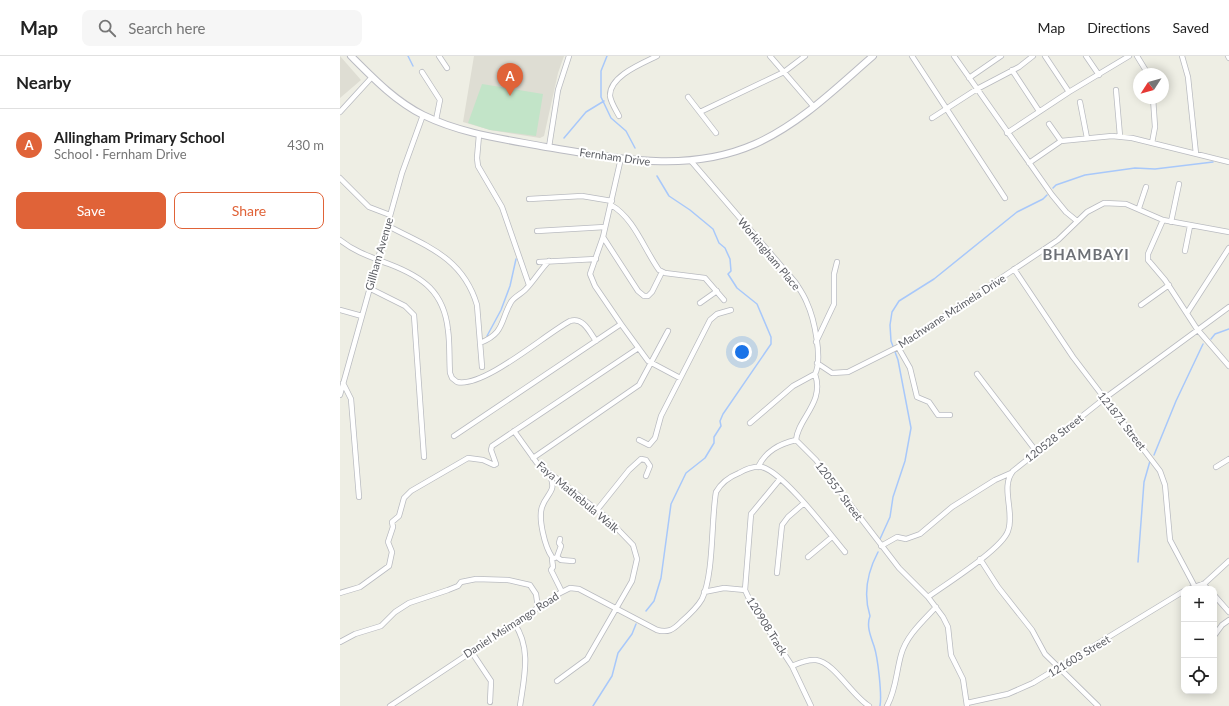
<!DOCTYPE html>
<meta charset="utf-8">
<style>
:root{--surface:#fff;--page:#f6f6f6;--text:#222;--muted:#767676;--line:#e0e0e0;--accent:#e06338}
body{margin:0;font-family:Lato,sans-serif;background:var(--page);color:var(--text)}
.controls{position:absolute;right:12px;bottom:12px;display:grid;overflow:hidden;border-radius:8px;box-shadow:0 2px 10px #0003}
.controls button{width:36px;height:36px;display:grid;place-items:center;padding:0;border:0;border-bottom:1px solid var(--line);background:var(--surface);color:var(--text);font:20px sans-serif}
.compass{position:absolute;left:793px;top:12px;width:36px;height:36px;border-radius:50%;background:var(--surface);box-shadow:0 2px 10px #0003;rotate:234deg}
.you{position:absolute;left:402px;top:296px;width:14px;height:14px;margin:-10px;border:3px solid #fff;border-radius:50%;background:#1a73e8;box-shadow:0 0 0 6px #1a73e833}
.badge{display:grid;place-items:center;width:26px;height:26px;border-radius:50%;background:var(--accent);color:#fff;font-size:13px;font-weight:700}
.pin{position:absolute;translate:-50% -33px;filter:drop-shadow(0 1px 2px #0008)}
.pin::after{content:'';position:absolute;top:21px;width:14px;height:12px;background:inherit;clip-path:polygon(0 0,100% 0,50% 100%)}
.list{margin:0;padding:0;list-style:none}
h2{display:flex;justify-content:space-between;align-items:center;height:52px;margin:0;padding:0 16px;font-size:17px}
h2 small{font-size:13px;font-weight:400;color:var(--muted)}
.list li{display:grid;grid-template-columns:26px 1fr auto;gap:12px;align-items:center;box-sizing:border-box;height:72px;padding:0 16px;border-top:1px solid var(--line)}
.list b{display:block;font-size:15px;white-space:nowrap}
.list p{margin:0;font-size:13px;white-space:nowrap;color:var(--muted)}
.list em{font-size:13px;font-style:normal;color:var(--muted)}
.actions{display:flex;gap:8px;padding:12px 16px}
.actions a{flex:1;padding:9px 0;border:1px solid var(--accent);border-radius:8px;text-align:center;font-size:14px;color:var(--accent)}
.actions .main{background:var(--accent);color:#fff}
.icon{flex:none;width:22px;height:22px;fill:none;stroke:currentColor;stroke-width:2;stroke-linecap:round;stroke-linejoin:round}
.map{position:relative;flex:none;width:889px;height:650px;overflow:hidden}
header{display:flex;align-items:center;gap:24px;box-sizing:border-box;height:56px;padding:0 20px;background:var(--surface);border-bottom:1px solid var(--line)}
header strong{font-size:19px}
nav{display:flex;gap:22px;margin-inline-start:auto;font-size:14px}
.search{width:280px;height:36px;background:var(--page);display:flex;align-items:center;gap:10px;box-sizing:border-box;padding:0 14px;border-radius:8px;color:var(--muted);font-size:15px}
main{display:flex}
aside{flex:1;background:var(--surface)}
.map>svg:first-child{display:block}
.education{fill:#deddd3}
.green{fill:#c2e4c8}
.lines{fill:none;stroke-linecap:round;stroke-linejoin:round}
.stream{stroke:#a8c8fa;stroke-width:1.5}
.street-casing{stroke:#b9bbc0;stroke-width:6}
.secondary-casing{stroke:#babbc2;stroke-width:8}
.street{stroke:#fff;stroke-width:4.5}
.secondary{stroke:#fff;stroke-width:6}
.labels{text-anchor:middle;stroke-width:4;stroke-linejoin:round;paint-order:stroke}
.street-label{font-size:11px;fill:#5c5e64;stroke:#fff}
.district-label{font-size:15px;font-weight:bold;letter-spacing:1px;fill:#6d7076;stroke:#fff}
</style>
<header>
<strong>Map</strong>
<div class="search"><svg class="icon" aria-label="search" viewBox="0 0 24 24"><circle cx="10" cy="10" r="6"/><path d="M15 15l6 6"/></svg>Search here</div>
<nav><a>Map</a><a>Directions</a><a>Saved</a></nav>
</header>
<main>
<aside>
<h2>Nearby<small></small></h2>
<ul class="list">
<li><span class="badge">A</span><div><b>Allingham Primary School</b><p>School · Fernham Drive</p></div><em>430 m</em></li>
</ul>
<div class="actions"><a class="main">Save</a><a>Share</a></div>
</aside>
<div class="map">
<svg width="889" height="650" viewBox="0 0 889 650">
<rect width="100%" height="100%" fill="#eeeee4"/>
<path class="education" d="M 0,0 L 21,24 L 0,42 Z
M 134,0 L 224,0 L 218,17 L 204,80 L 200,82 L 150,74 L 123,66 Z"/>
<path class="green" d="M 142,28 L 203,38 L 196,80 L 150,74 L 128,67 Z"/>
<g class="lines">
<path class="stream" d="M 68,0 L 73,10
M 267,0 L 261,15 L 261,41 L 271,62 L 286,75 L 295,92
M 224,82 L 246,56 L 264,45
M 713,132 L 716,129 L 745,119 L 795,112 L 815,113 L 873,106
M 147,280 L 161,254 L 170,230 L 176,203
M 871,283 L 875,278 L 889,273
M 814,399 L 836,345 L 863,288
M 540,483 L 550,461 L 553,441 L 565,405 L 571,372 L 558,304 L 551,285 L 550,269 L 552,256 L 559,245 L 594,223 L 677,156 L 703,143 L 707,139
M 538,496 C 527,517 523,538 530,560 C 526,570 531,581 534,590 C 538,602 542,639 540,650
M 798,506 L 804,426 L 810,405
M 306,555 L 314,545 L 321,522 L 331,448 L 346,417 L 365,402 L 374,387 L 374,381 L 381,370 L 380,365 L 383,358 L 431,288 L 431,281 L 417,248 L 397,232 L 388,218 L 391,215 L 390,203 L 385,192 L 379,187 L 373,173 L 350,154 L 329,140 L 317,120
M 253,650 L 272,620 L 278,597 L 292,578 L 296,568"/>
<defs>
<path id="street" d="M 99,0 L 107,12
M 430,0 L 474,51
M 572,0 L 665,142
M 614,0 L 712,139 L 726,156 L 737,165
M 705,0 L 729,36
M 746,0 L 759,19
M 797,0 L 808,18
M 842,0 L 848,21 L 856,98
M 888,0 L 889,2
M 672,14 L 699,55
M 82,16 L 100,44 L 96,64
M 629,22 L 661,0
M 776,34 L 780,80
M 348,41 L 376,77
M 740,46 L 747,82
M 0,56 L 32,21
M 360,56 L 444,16 L 465,0
M 279,60 C 276,54 271,47 270,40 C 269,20 303,7 317,0
M 592,62 L 637,33 L 679,11 L 693,0
M 709,68 L 721,85
M 667,77 L 729,36 L 789,0
M 139,79 L 137,102 L 138,110 L 162,151 L 189,229
M 812,87 L 815,71 L 813,42
M 209,91 L 218,34 L 229,0
M 351,105 L 455,226 C 459,232 464,239 467,247 C 474,262 483,303 475,318 L 453,330 L 410,367
M 689,107 L 721,85 L 772,80 L 792,82 L 889,106
M 0,122 L 29,151 L 50,159
M 189,143 L 242,140 L 272,145
M 271,149 C 294,162 304,193 319,214 L 325,217 L 365,222 L 384,244
M 799,152 L 806,131
M 823,164 L 808,198 L 808,204 L 825,224 L 857,273 L 889,310
M 831,166 L 839,128
M 48,170 C 87,190 123,202 137,249 L 142,311
M 197,175 L 265,171
M 263,181 L 298,235 L 304,240 L 308,240 L 312,236 L 322,216
M 0,184 C 15,196 31,201 49,208 C 83,221 104,236 108,274 C 110,288 109,302 110,317 L 112,322 L 117,326 C 144,332 204,279 230,265 C 243,261 249,275 256,285
M 845,195 L 850,170
M 199,206 L 256,203
M 674,213 L 733,301 L 820,415 L 825,429 L 830,484 L 855,531
M 29,232 L 65,250 L 74,259 L 84,401
M 360,247 L 377,235
M 801,249 L 829,229
M 0,254 L 22,260
M 847,257 L 889,192
M 281,268 L 308,305 L 340,322
M 476,286 L 494,248 L 494,218 L 497,206
M 140,287 C 165,277 160,265 171,246 C 174,241 181,238 185,234 C 194,225 200,214 209,205
M 558,291 L 570,312 L 577,341 L 589,346 L 598,359 L 610,359
M 477,307 L 492,317 L 508,316 L 558,291 L 718,184 L 747,156 L 764,147 L 786,148 L 823,164 L 889,176
M 475,318 C 485,347 458,362 456,384 L 476,404 L 559,512 L 588,541 L 603,561 L 608,571 L 611,599 L 623,623 L 627,650
M 637,318 L 696,395
M 3,327 L 11,343 L 19,441
M 0,339 L 62,117 L 83,59
M 174,375 L 197,407 L 266,461 L 293,489 L 297,503 L 292,525 L 247,603 L 217,625
M 114,380 L 281,268 L 255,230 L 250,218 L 263,181 L 281,102
M 299,384 L 309,389 L 315,382 L 321,360 L 370,264 L 377,258 L 391,254
M 193,402 L 299,329 L 328,275
M 418,411 C 426,395 439,388 456,384
M 876,411 L 889,403
M 209,418 C 218,436 207,436 202,451 C 198,463 205,491 212,501
M 440,423 L 411,458 L 405,534 L 412,549 L 452,610 L 471,650
M 257,454 L 289,414 L 301,403 L 306,404 L 310,410 L 306,420
M 541,490 L 557,481 L 566,483 L 580,478 L 612,451 L 655,424 L 671,417
M 217,501 L 221,490 L 219,487 L 220,483
M 468,501 L 492,481
M 640,503 L 658,531 L 692,574 L 705,598 L 758,650
M 437,517 L 442,469 L 448,461 L 463,448
M 863,528 L 868,533
M 849,533 L 865,527 L 889,505
M 222,536 L 211,514 L 213,511 L 212,503 L 217,501 L 221,504 L 233,505
M 364,536 L 384,532 L 405,534
M 0,537 L 20,531 L 49,510 L 52,496 L 48,486 L 53,471 L 52,466 L 59,460 L 64,442 L 71,435 L 128,402 L 143,404 L 154,409 L 156,408 L 151,394 L 152,390 L 297,293
M 874,539 L 889,556
M 588,541 C 606,528 662,493 668,475 C 675,456 660,431 673,415 L 765,342 L 889,251
M 174,567 C 192,592 184,622 180,650
M 874,580 L 882,569 L 889,564
M 0,586 L 15,578 L 41,570 L 55,556 L 69,547 L 108,534 L 118,530 L 121,526 L 136,523 L 168,524 L 190,529 L 196,538 L 198,552
M 131,595 L 151,625 L 150,646
M 452,610 C 459,607 467,603 476,604 C 494,606 512,640 529,650
M 627,647 L 668,638 L 693,627 L 844,535
M 50,650 L 220,537 L 230,532 L 239,533 L 317,574 C 328,577 333,574 341,566 C 349,559 357,552 362,543 C 374,518 371,465 376,436 C 381,427 389,421 399,417 C 406,413 414,410 422,411 C 444,417 489,477 505,496
M 547,650 C 556,634 556,617 561,599 C 566,580 583,565 596,551"/>
<path id="secondary" d="M 11,0 C 33,22 55,45 83,59 C 122,78 164,83 206,91 C 276,102 347,118 415,88 C 460,68 496,32 533,0"/>
</defs>
<use href="#street" class="street-casing"/>
<use href="#secondary" class="secondary-casing"/>
<use href="#street" class="street"/>
<use href="#secondary" class="secondary"/>
</g>
<g class="labels">
<g class="street-label">
<text transform="translate(275 101) rotate(8)" y="4">Fernham Drive</text>
<text transform="translate(39 198) rotate(-74)" y="4">Gillham Avenue</text>
<text transform="translate(429 198) rotate(50)" y="4">Workingham Place</text>
<text transform="translate(612 255) rotate(-33)" y="4">Machwane Mzimela Drive</text>
<text transform="translate(782 365) rotate(52)" y="4">121871 Street</text>
<text transform="translate(714 382) rotate(-38)" y="4">120528 Street</text>
<text transform="translate(499 435) rotate(53)" y="4">120557 Street</text>
<text transform="translate(238 441) rotate(40)" y="4">Faya Mathebula Walk</text>
<text transform="translate(171 569) rotate(-33)" y="4">Daniel Msimango Road</text>
<text transform="translate(427 570) rotate(58)" y="4">120908 Track</text>
<text transform="translate(739 600) rotate(-31)" y="4">121603 Street</text>
</g>
<g class="district-label">
<text x="746" y="204">BHAMBAYI</text>
</g>
</g>
</svg>
<div class="controls">
<button>+</button>
<button>−</button>
<button><svg class="icon" aria-label="locate" viewBox="0 0 24 24"><circle cx="12" cy="12" r="6"/><path d="M12 2v4M12 18v4M2 12h4M18 12h4"/></svg></button>
</div>
<svg class="compass" viewBox="-18 -18 36 36"><path d="M0-13l5 13h-10z" fill="#e53935"/><path d="M0 13l5-13h-10z" fill="#767676"/></svg>
<div class="you"></div>
<div class="pin badge" style="left:170px;top:40px">A</div>
</div>
</main>
